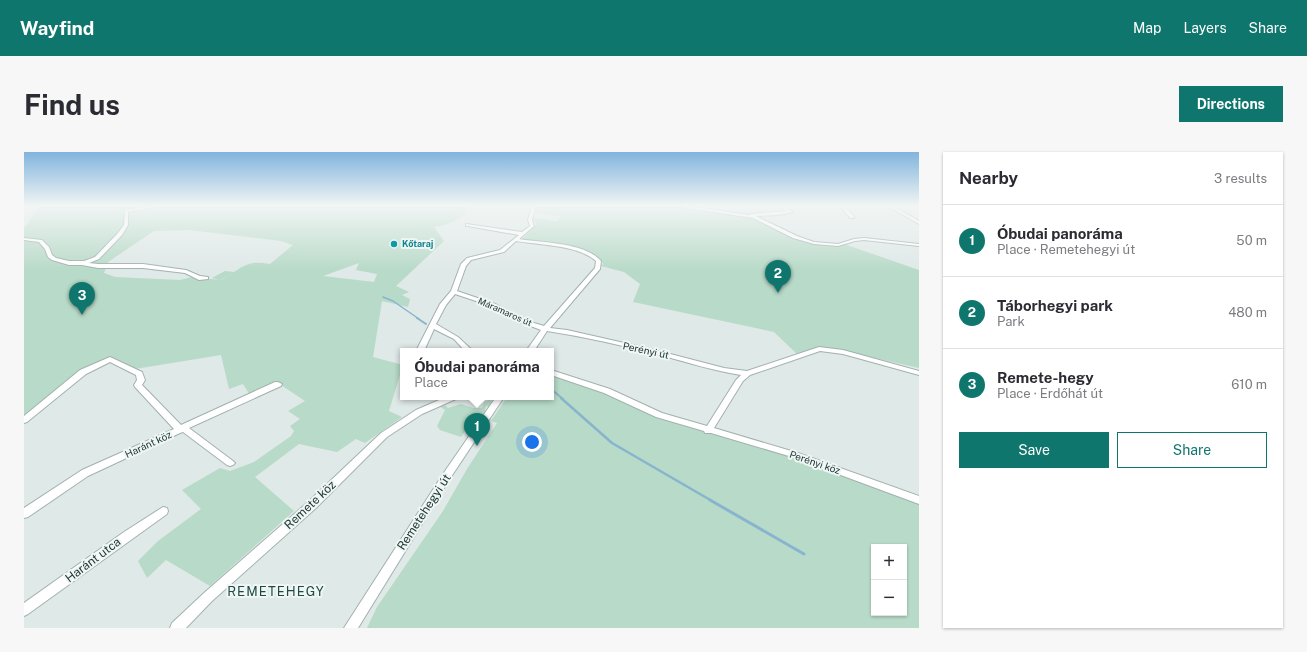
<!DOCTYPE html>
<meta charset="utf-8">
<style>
:root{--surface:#fff;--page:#f7f7f7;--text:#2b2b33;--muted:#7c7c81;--line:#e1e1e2;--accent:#0f766e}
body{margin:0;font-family:"Public Sans",sans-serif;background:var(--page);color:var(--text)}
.controls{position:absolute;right:12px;bottom:12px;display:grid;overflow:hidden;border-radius:0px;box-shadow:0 1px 3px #0004}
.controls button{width:36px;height:36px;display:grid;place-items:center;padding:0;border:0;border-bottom:1px solid var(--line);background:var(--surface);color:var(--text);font:20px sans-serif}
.you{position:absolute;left:508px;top:290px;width:14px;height:14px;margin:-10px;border:3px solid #fff;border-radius:50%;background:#1a73e8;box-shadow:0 0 0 6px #1a73e833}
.badge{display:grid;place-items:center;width:26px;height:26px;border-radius:50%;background:var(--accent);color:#fff;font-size:13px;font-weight:700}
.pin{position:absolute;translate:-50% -33px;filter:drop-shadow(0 1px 2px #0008)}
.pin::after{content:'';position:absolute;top:21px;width:14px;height:12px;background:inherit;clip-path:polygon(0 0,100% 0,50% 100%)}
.popup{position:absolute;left:376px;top:196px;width:154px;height:52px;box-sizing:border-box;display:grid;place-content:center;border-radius:0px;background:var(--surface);filter:drop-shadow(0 1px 3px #0005);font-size:13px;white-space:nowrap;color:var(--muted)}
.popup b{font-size:15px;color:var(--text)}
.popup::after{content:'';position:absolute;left:50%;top:100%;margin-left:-8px;border:8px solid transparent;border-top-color:var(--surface)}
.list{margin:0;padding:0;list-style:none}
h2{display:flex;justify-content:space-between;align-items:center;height:52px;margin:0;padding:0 16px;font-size:17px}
h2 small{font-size:13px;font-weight:400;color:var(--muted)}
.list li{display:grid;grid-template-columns:26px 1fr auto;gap:12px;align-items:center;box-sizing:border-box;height:72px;padding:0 16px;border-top:1px solid var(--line)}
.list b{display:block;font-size:15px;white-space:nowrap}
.list p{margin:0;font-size:13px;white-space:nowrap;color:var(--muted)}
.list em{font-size:13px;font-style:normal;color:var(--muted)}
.actions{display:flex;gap:8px;padding:12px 16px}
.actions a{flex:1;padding:9px 0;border:1px solid var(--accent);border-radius:0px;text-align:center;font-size:14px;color:var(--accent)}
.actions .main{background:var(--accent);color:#fff}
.map{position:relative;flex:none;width:895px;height:476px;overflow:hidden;border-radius:0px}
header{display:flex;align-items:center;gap:24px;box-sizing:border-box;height:56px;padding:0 20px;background:var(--accent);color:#fff}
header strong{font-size:19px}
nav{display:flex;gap:22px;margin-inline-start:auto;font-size:14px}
.intro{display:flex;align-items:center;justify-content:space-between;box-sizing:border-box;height:96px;padding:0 24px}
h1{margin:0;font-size:28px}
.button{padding:10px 18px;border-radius:0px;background:var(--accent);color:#fff;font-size:14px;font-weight:700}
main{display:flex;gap:24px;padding:0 24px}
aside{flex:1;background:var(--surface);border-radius:0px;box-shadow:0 1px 3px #0004}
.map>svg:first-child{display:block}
.green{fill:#b8dac8;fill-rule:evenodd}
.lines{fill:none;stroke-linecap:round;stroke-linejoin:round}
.stream-far4{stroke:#88b5cd;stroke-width:1}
.stream-far3{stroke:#88b5cd;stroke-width:1.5}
.stream-far2{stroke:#88b5cd;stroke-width:2}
.stream-far1{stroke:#88b5cd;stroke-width:2.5}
.stream{stroke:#88b5cd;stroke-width:3}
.minor-casing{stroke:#a2b1af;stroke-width:2}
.minor{fill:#fff;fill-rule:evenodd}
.culture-dot{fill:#0f9aa8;stroke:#eff6f4;stroke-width:1.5}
.labels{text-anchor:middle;stroke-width:4;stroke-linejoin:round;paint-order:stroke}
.far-culture-label{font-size:9px;font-weight:bold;fill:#0d838f;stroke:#eff6f4;text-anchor:start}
.far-street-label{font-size:9px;fill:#203937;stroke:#eff6f4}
.street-label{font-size:10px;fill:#203937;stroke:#eff6f4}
.near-street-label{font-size:12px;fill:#203937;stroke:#eff6f4}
.near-neighbourhood-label{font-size:13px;letter-spacing:1px;fill:#1d4a47;stroke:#eff6f4}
</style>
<header>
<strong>Wayfind</strong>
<nav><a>Map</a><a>Layers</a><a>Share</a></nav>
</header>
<div class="intro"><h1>Find us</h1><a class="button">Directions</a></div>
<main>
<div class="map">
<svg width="895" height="476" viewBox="0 0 895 476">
<rect width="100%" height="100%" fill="#dfe9e7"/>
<path class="green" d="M 15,53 L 445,53 L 440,58 L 442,61 C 431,70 423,73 410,75 L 420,89 L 372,134 L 385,140 L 378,143 L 386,147 L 384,155 L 358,149 L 349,205 L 379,213 L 365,259 L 378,265 L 341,291 L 332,287 L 313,300 L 275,292 L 231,325 L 270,359 L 186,434 L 142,408 L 123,426 L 114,409 L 134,389 L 177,357 L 158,338 L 196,316 L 206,319 L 230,310 L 267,284 L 270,279 L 266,274 L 276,267 L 264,259 L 281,249 L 254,231 L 226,243 L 219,232 L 205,237 L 197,203 L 111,217 L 86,207 L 80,209 L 0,264 L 0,76 L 13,58 ZM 165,78 L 257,89 L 269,93 L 246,112 C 229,109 224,111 210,120 L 201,119 L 188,126 L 196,128 L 209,121 L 197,128 L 168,125 L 156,128 L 91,125 L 80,121 L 84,110 L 130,79 ZM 335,111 L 332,118 L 353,122 L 350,130 L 299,124 Z
M 512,53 L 648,53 L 718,64 L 733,68 L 769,87 L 797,93 L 823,93 L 895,118 L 895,216 L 819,199 L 795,196 L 774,203 L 750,180 L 609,150 L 616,132 L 600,120 L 577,114 L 579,112 C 574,94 514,90 497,88 L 513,72 L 509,68 L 510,66 L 533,69 L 536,64 L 511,61 Z
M 527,221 L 585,243 L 643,269 L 773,306 L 895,350 L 895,476 L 343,476 L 353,455 L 419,359 L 443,317 L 473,271 L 467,269 L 483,245 L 527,245 ZM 850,395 L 880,395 L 880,461 L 850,461 Z
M 465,245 L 472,245 L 467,249 L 469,251 L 465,255 L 462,254 L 461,260 L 451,273 L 452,274 L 449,279 L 441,279 L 437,285 L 416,278 L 413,274 L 421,258 L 415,254 L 420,252 L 424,256 L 437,252 L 449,256 L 458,256 L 460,251 L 466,247 Z"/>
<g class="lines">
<path class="stream-far4" d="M 651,53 L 662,55"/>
<path class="stream-far3" d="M 359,145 L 369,149 L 395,167"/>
<path class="stream-far2" d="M 393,166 L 402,172
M 527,237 L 539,247"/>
<path class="stream-far1" d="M 537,246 L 588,291 L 688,349"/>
<path class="stream" d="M 686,348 L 780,402"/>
<defs>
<path id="minor" d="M 132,53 L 141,53 L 104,60 L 104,73 L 98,83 L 75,107 L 65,111 L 74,112 L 119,112 L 162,118 L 176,124 L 184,125 L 184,127 L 175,128 L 161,121 L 119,116 L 74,116 L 58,113 L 45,113 L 28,108 L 24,105 L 21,97 L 15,90 L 0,88 L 0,86 L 18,88 L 25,95 L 28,103 L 32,106 L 45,109 L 60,109 L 71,105 L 94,81 L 100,73 L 101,58 Z
M 508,53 L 512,53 L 508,68 L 510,74 L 495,87 C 519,91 560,90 577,109 L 576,117 L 526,176 L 543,178 L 631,198 L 700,216 L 723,219 L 795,195 L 819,198 L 895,219 L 895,223 L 819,202 L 796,199 L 726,223 L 719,229 L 690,276 L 774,301 L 895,344 L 895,352 L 768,305 L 687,281 L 681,281 L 680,279 L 632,265 L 580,241 L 527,223 L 527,218 L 586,237 L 638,261 L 683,274 L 712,228 L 717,223 C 691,219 665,211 640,204 C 601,194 562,185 523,179 L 510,199 L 502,199 L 517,178 L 496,170 L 467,154 L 431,142 L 422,153 L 412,172 L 434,185 L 449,199 L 441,199 L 430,187 L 410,177 L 400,199 L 392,199 L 416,152 L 427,139 L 437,112 L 443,106 L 476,98 L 495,83 L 444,74 L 442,74 L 442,72 L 498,80 L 506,74 L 504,68 ZM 492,89 C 516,93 554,93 572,109 L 571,116 L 520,174 L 500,168 L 471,152 L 433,139 L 442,114 L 447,108 L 480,100 Z
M 657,53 L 725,63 L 727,62 L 763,59 L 752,53 L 757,53 L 769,60 L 754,63 L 732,64 L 773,84 L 790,90 L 814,92 L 830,87 L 840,86 L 895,92 L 895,94 L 840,88 L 831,89 L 814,94 L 790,92 L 769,86 L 729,66 L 663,56 Z
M 815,53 L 819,53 L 830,64 L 830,66 L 826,66 Z
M 862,53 L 867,53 L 895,69 L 895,72 Z
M 86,205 L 118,220 L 121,228 L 118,233 L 157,273 L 251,230 L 254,230 L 258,232 L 257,234 L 165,276 L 209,309 L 211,311 L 209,313 L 206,314 L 203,313 L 159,280 L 156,281 L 64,324 L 4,365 L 0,366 L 0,356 L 58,318 L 150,277 L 111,235 L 110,233 L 113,228 L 112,223 L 86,210 L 62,222 L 3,270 L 0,271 L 0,264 L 56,218 Z
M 422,245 L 433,245 L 432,247 L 398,262 L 363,285 L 292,356 L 188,449 L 162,476 L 146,476 L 148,471 L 180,441 L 284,350 L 357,281 L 392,258 Z
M 472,245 L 480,245 L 425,328 L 334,476 L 320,476 L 419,322 Z
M 139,355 L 143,356 L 144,359 L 143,362 L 4,462 L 0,464 L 0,451 L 100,380 Z"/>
</defs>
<use href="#minor" class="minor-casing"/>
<use href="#minor" class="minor"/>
</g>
<linearGradient id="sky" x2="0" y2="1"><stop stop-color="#81b4dd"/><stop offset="0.45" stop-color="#f1f5f4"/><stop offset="1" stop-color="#f1f5f4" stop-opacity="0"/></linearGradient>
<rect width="895" height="119" fill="url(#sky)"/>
<circle class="culture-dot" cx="370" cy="92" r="4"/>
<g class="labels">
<g class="far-culture-label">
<text x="378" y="95">Kőtaraj</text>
</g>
<g class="far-street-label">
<text transform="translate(481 160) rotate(24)" y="3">Máramaros út</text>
</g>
<g class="street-label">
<text transform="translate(622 198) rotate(12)" y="4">Perényi út</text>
<text transform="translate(124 292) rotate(-25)" y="4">Haránt köz</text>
<text transform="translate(791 310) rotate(19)" y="4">Perényi köz</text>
</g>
<g class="near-street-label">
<text transform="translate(286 353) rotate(-43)" y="4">Remete köz</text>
<text transform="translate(400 360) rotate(-57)" y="4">Remetehegyi út</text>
<text transform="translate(69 408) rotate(-37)" y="4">Haránt utca</text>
</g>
<g class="near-neighbourhood-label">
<text x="252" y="444">REMETEHEGY</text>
</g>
</g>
</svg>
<div class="controls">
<button>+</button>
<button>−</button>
</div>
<div class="you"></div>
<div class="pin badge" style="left:453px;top:294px">1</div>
<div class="popup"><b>Óbudai panoráma</b>Place</div>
<div class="pin badge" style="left:754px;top:141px">2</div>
<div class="pin badge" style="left:58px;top:163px">3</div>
</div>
<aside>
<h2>Nearby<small>3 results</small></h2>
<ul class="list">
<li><span class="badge">1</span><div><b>Óbudai panoráma</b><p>Place · Remetehegyi út</p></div><em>50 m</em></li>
<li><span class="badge">2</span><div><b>Táborhegyi park</b><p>Park</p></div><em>480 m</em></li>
<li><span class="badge">3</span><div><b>Remete-hegy</b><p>Place · Erdőhát út</p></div><em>610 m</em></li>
</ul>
<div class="actions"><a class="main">Save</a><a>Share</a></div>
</aside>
</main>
